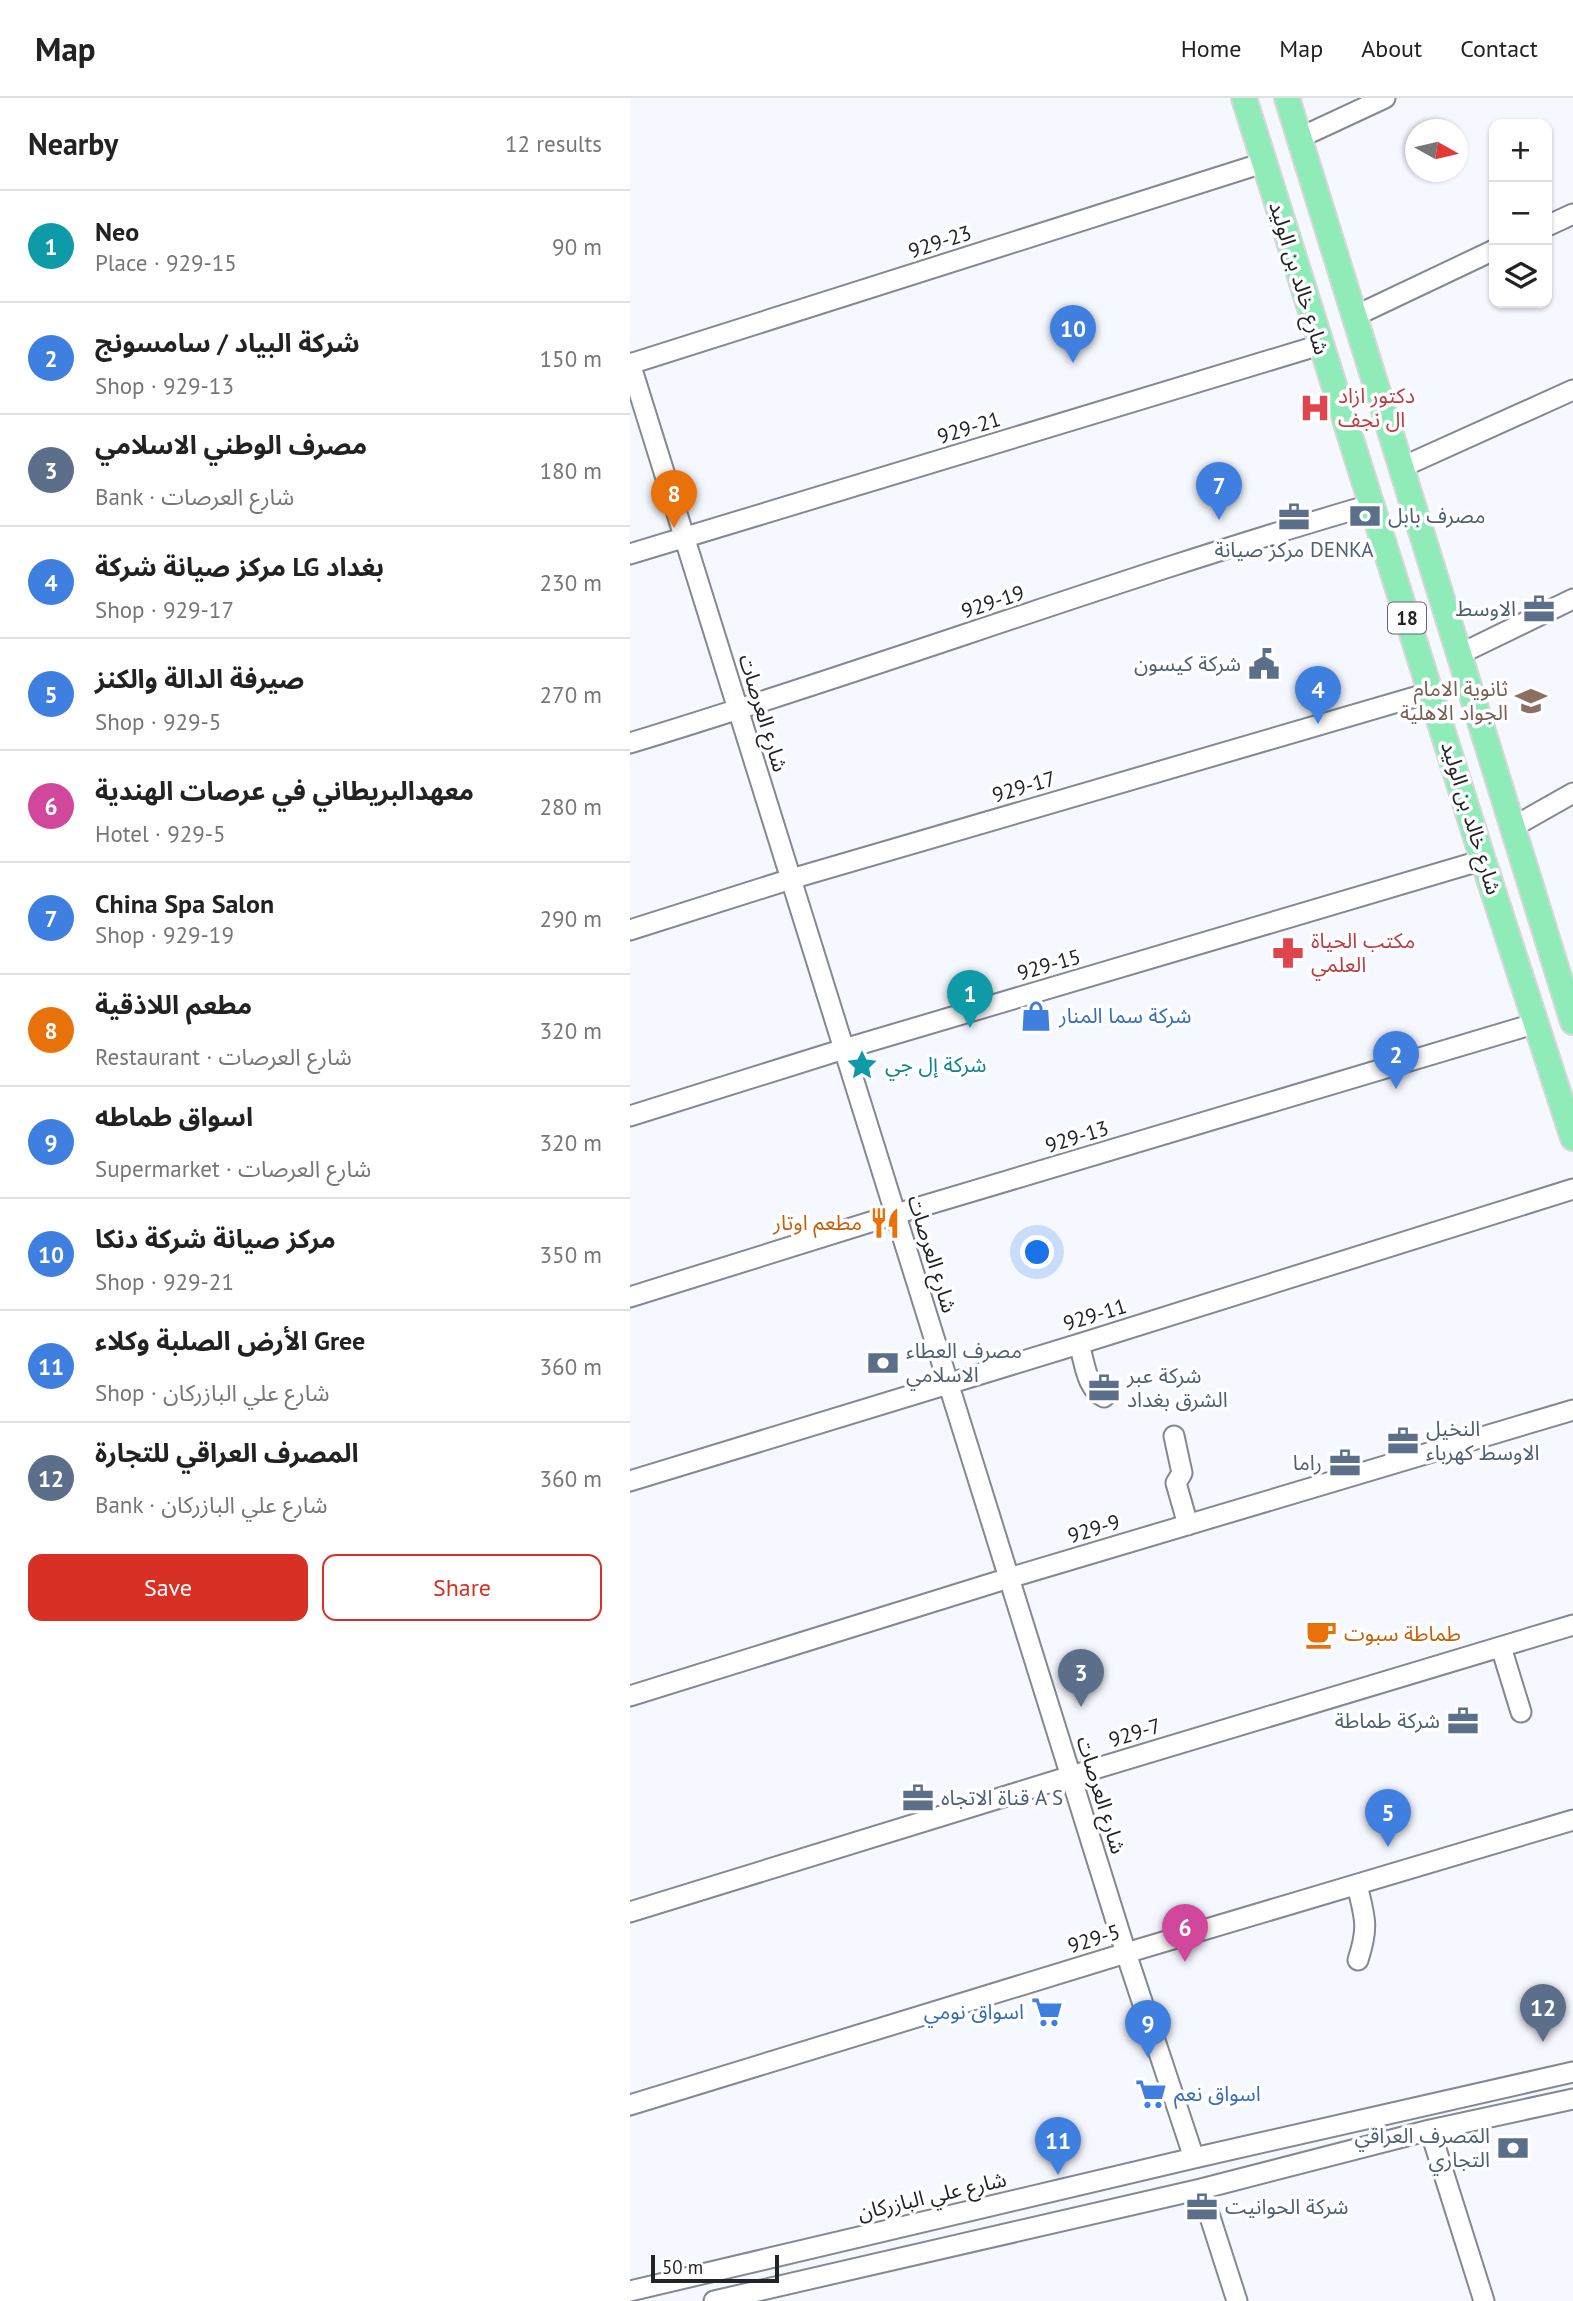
<!DOCTYPE html>
<meta charset="utf-8">
<style>
:root{--surface:#fff;--page:#f2f2f2;--text:#222;--muted:#767676;--line:#e0e0e0;--accent:#d93025}
body{margin:0;font-family:"PT Sans","Noto Sans Arabic",sans-serif;background:var(--page);color:var(--text)}
.controls{position:absolute;right:21px;top:21px;display:grid;overflow:hidden;border-radius:14px;box-shadow:0 2px 5px #0004}
.controls button{width:63px;height:63px;display:grid;place-items:center;padding:0;border:0;border-bottom:2px solid var(--line);background:var(--surface);color:var(--text);font:35px sans-serif}
.compass{position:absolute;left:775px;top:21px;width:63px;height:63px;border-radius:50%;background:var(--surface);box-shadow:0 2px 5px #0004;rotate:98deg}
.scale{position:absolute;left:21px;bottom:18px;width:128px;box-sizing:border-box;padding-left:7px;border:4px solid #222327;border-top:0;font-size:19px;line-height:24px;white-space:nowrap;color:#222327;-webkit-text-stroke:5px #fff;paint-order:stroke}
.you{position:absolute;left:408px;top:1155px;width:24px;height:24px;margin:-18px;border:5px solid #fff;border-radius:50%;background:#1a73e8;box-shadow:0 0 0 10px #1a73e833}
.badge{display:grid;place-items:center;width:46px;height:46px;border-radius:50%;background:var(--accent);color:#fff;font-size:23px;font-weight:700}
.pin{position:absolute;translate:-50% -58px;filter:drop-shadow(0 2px 4px #0008)}
.pin::after{content:'';position:absolute;top:37px;width:24px;height:21px;background:inherit;clip-path:polygon(0 0,100% 0,50% 100%)}
.list{margin:0;padding:0;list-style:none}
h2{display:flex;justify-content:space-between;align-items:center;height:91px;margin:0;padding:0 28px;font-size:30px}
h2 small{font-size:23px;font-weight:400;color:var(--muted)}
.list li{display:grid;grid-template-columns:46px 1fr auto;gap:21px;align-items:center;box-sizing:border-box;height:112px;padding:0 28px;border-top:2px solid var(--line)}
.list b{display:block;font-size:26px;white-space:nowrap}
.list p{margin:0;font-size:23px;white-space:nowrap;color:var(--muted)}
.list em{font-size:23px;font-style:normal;color:var(--muted)}
.actions{display:flex;gap:14px;padding:21px 28px}
.actions a{flex:1;padding:16px 0;border:2px solid var(--accent);border-radius:14px;text-align:center;font-size:24px;color:var(--accent)}
.actions .main{background:var(--accent);color:#fff}
.icon{flex:none;width:38px;height:38px;fill:none;stroke:currentColor;stroke-width:2;stroke-linecap:round;stroke-linejoin:round}
.map{position:relative;flex:none;width:943px;height:2203px;overflow:hidden}
header{display:flex;align-items:center;gap:42px;box-sizing:border-box;height:98px;padding:0 35px;background:var(--surface);border-bottom:2px solid var(--line)}
header strong{font-size:33px}
nav{display:flex;gap:38px;margin-inline-start:auto;font-size:24px}
main{display:flex}
aside{flex:1;background:var(--surface)}
.map>svg:first-child{display:block}
.lines{fill:none;stroke-linecap:round;stroke-linejoin:round}
.minor-casing{stroke:#848892;stroke-width:23}
.major-casing{stroke:#d7d7d8;stroke-width:28}
.minor{stroke:#fff;stroke-width:19}
.major{stroke:#8fecb9;stroke-width:24}
.labels{text-anchor:middle;stroke-width:7;stroke-linejoin:round;paint-order:stroke}
.shield{fill:#fff;stroke:#646568;stroke-width:2}
.shield-label{font-size:19px;font-weight:bold;fill:#222327}
.street-label{font-size:21px;fill:#222327;stroke:#fff}
.health-label{font-size:21px;fill:#be3a42;stroke:#fff;text-anchor:start}
.service-label{font-size:21px;fill:#4e5e75;stroke:#fff;text-anchor:start}
.education-label{font-size:21px;fill:#785e54;stroke:#fff;text-anchor:end}
.shop-label{font-size:21px;fill:#366cbe;stroke:#fff;text-anchor:start}
.culture-label{font-size:21px;fill:#0d838f;stroke:#fff;text-anchor:start}
.food-label{font-size:21px;fill:#c56008;stroke:#fff;text-anchor:end}
</style>
<header>
<strong>Map</strong>
<nav><a>Home</a><a>Map</a><a>About</a><a>Contact</a></nav>
</header>
<main>
<aside>
<h2>Nearby<small>12 results</small></h2>
<ul class="list">
<li><span class="badge" style="background:#0f9aa8">1</span><div><b>Neo</b><p>Place · 929-15</p></div><em>90 m</em></li>
<li><span class="badge" style="background:#3f7fe0">2</span><div><b>شركة البياد / سامسونج</b><p>Shop · 929-13</p></div><em>150 m</em></li>
<li><span class="badge" style="background:#5c6f8a">3</span><div><b>مصرف الوطني الاسلامي</b><p>Bank · شارع العرصات</p></div><em>180 m</em></li>
<li><span class="badge" style="background:#3f7fe0">4</span><div><b>مركز صيانة شركة LG بغداد</b><p>Shop · 929-17</p></div><em>230 m</em></li>
<li><span class="badge" style="background:#3f7fe0">5</span><div><b>صيرفة الدالة والكنز</b><p>Shop · 929-5</p></div><em>270 m</em></li>
<li><span class="badge" style="background:#d1479c">6</span><div><b>معهدالبريطاني في عرصات الهندية</b><p>Hotel · 929-5</p></div><em>280 m</em></li>
<li><span class="badge" style="background:#3f7fe0">7</span><div><b>China Spa Salon</b><p>Shop · 929-19</p></div><em>290 m</em></li>
<li><span class="badge" style="background:#e8710a">8</span><div><b>مطعم اللاذقية</b><p>Restaurant · شارع العرصات</p></div><em>320 m</em></li>
<li><span class="badge" style="background:#3f7fe0">9</span><div><b>اسواق طماطه</b><p>Supermarket · شارع العرصات</p></div><em>320 m</em></li>
<li><span class="badge" style="background:#3f7fe0">10</span><div><b>مركز صيانة شركة دنكا</b><p>Shop · 929-21</p></div><em>350 m</em></li>
<li><span class="badge" style="background:#3f7fe0">11</span><div><b>الأرض الصلبة وكلاء Gree</b><p>Shop · شارع علي البازركان</p></div><em>360 m</em></li>
<li><span class="badge" style="background:#5c6f8a">12</span><div><b>المصرف العراقي للتجارة</b><p>Bank · شارع علي البازركان</p></div><em>360 m</em></li>
</ul>
<div class="actions"><a class="main">Save</a><a>Share</a></div>
</aside>
<div class="map">
<svg width="943" height="2203" viewBox="0 0 943 2203">
<rect width="100%" height="100%" fill="#f6f8ff"/>
<g class="lines">
<defs>
<path id="minor" d="M 669,40 L 755,0
M 917,128 L 943,116
M 725,218 L 864,152
M 0,265 L 496,1855 L 564,2060
M 0,266 L 633,65
M 770,370 L 943,292
M 0,456 L 690,247
M 830,556 L 943,501
M 0,645 C 248,570 491,479 740,407
M 883,729 L 943,695
M 0,832 L 161,781 L 802,594
M 0,1018 L 214,951 L 853,762
M 0,1199 L 266,1116 L 907,925
M 449,1246 C 455,1265 456,1290 474,1299
M 544,1338 L 552,1375 L 546,1385 L 558,1427
M 0,1383 L 449,1246 L 943,1091
M 871,1549 L 891,1614
M 0,1598 L 379,1480 L 943,1312
M 727,1787 C 735,1820 739,1828 728,1862
M 0,1814 L 441,1678 L 943,1527
M 0,2007 L 496,1855 L 943,1722
M 800,2032 L 854,2203
M 571,2091 L 607,2203
M 0,2193 L 564,2060 L 943,1974
M 84,2203 L 571,2091 L 800,2032 L 943,2001"/>
<path id="major" d="M 614,0 L 853,762 L 943,1040
M 657,0 L 943,924"/>
</defs>
<use href="#minor" class="minor-casing"/>
<use href="#major" class="major-casing"/>
<use href="#minor" class="minor"/>
<use href="#major" class="major"/>
</g>
<defs>
<symbol id="hospital-bare" viewBox="-9 -9 18 18"><path d="M-5-5h3v3.5h4V-5h3V5h-3V1.5h-4V5h-3Z" fill="#e0444e" stroke="#fff" stroke-width="2.5" paint-order="stroke"/></symbol>
<symbol id="bank-bare" viewBox="-9 -9 18 18"><path d="M-6-4H6V4H-6ZM0-2.3a2.3 2.3 0 1 0 0 4.6a2.3 2.3 0 1 0 0-4.6Z" fill="#5c6f8a" stroke="#fff" stroke-width="2.5" paint-order="stroke"/></symbol>
<symbol id="office-bare" viewBox="-9 -9 18 18"><path d="M-6-3h4V-5.5h4V-3h4V5H-6ZM-1-4.5V-3h2v-1.5ZM-6 0V1H6V0Z" fill="#5c6f8a" stroke="#fff" stroke-width="2.5" paint-order="stroke"/></symbol>
<symbol id="civic-bare" viewBox="-9 -9 18 18"><path d="M-.6-6.5H3V-4.5H.6V-3L4-1V1h2V6H-6V1h2V-1L-.6-3ZM-1.2 2.5V6h2.4V2.5Z" fill="#5c6f8a" stroke="#fff" stroke-width="2.5" paint-order="stroke"/></symbol>
<symbol id="school-bare" viewBox="-9 -9 18 18"><path d="M0-5L7-2L0 1L-7-2ZM-4 1L0 2.5L4 1V4Q0 6-4 4Z" fill="#8d6e63" stroke="#fff" stroke-width="2.5" paint-order="stroke"/></symbol>
<symbol id="pharmacy-bare" viewBox="-9 -9 18 18"><path d="M-2-6h4v4h4v4h-4v4h-4v-4h-4v-4h4Z" fill="#e0444e" stroke="#fff" stroke-width="2.5" paint-order="stroke"/></symbol>
<symbol id="shop-bare" viewBox="-9 -9 18 18"><path d="M-5-2.5h2.3a2.7 3.5 0 0 1 5.4 0H5L5.5 6h-11ZM-1.5-2.5h3a1.5 2.3 0 0 0-3 0Z" fill="#3f7fe0" stroke="#fff" stroke-width="2.5" paint-order="stroke"/></symbol>
<symbol id="sight-bare" viewBox="-9 -9 18 18"><path d="M0-6L1.8-2.2L6-1.7L2.9 1.2L3.7 5.4L0 3.3L-3.7 5.4L-2.9 1.2L-6-1.7L-1.8-2.2Z" fill="#0f9aa8" stroke="#fff" stroke-width="2.5" paint-order="stroke"/></symbol>
<symbol id="restaurant-bare" viewBox="-9 -9 18 18"><path d="M-5-6h1v4h1v-4h1v4h1v-4h1v5L-1.5 .5V6h-2V.5L-5-1ZM5-6V6H3V1.5H1.5Q1.5-4 5-6Z" fill="#e8710a" stroke="#fff" stroke-width="2.5" paint-order="stroke"/></symbol>
<symbol id="cafe-bare" viewBox="-9 -9 18 18"><path d="M-5.5-4.5H6V0H3Q3 3.5 0 3.5H-2.5Q-5.5 3.5-5.5 0ZM3-3.2v2h1.7v-2ZM-6 4.5H4V6H-6Z" fill="#e8710a" stroke="#fff" stroke-width="2.5" paint-order="stroke"/></symbol>
<symbol id="supermarket-bare" viewBox="-9 -9 18 18"><path d="M-6-5.5h2.5l.6 2H6L4.5 2H-2.5L-4.4-4H-6ZM-1.5 3.2a1.3 1.3 0 1 0 .1 0ZM3 3.2a1.3 1.3 0 1 0 .1 0Z" fill="#3f7fe0" stroke="#fff" stroke-width="2.5" paint-order="stroke"/></symbol>
</defs>
<g fill-rule="evenodd">
<use href="#hospital-bare" x="663" y="288" width="44" height="44"/>
<use href="#bank-bare" x="713" y="396" width="44" height="44"/>
<use href="#office-bare" x="642" y="397" width="44" height="44"/>
<use href="#office-bare" x="887" y="489" width="44" height="44"/>
<use href="#civic-bare" x="612" y="544" width="44" height="44"/>
<use href="#school-bare" x="879" y="581" width="44" height="44"/>
<use href="#pharmacy-bare" x="636" y="833" width="44" height="44"/>
<use href="#shop-bare" x="384" y="896" width="44" height="44"/>
<use href="#sight-bare" x="210" y="945" width="44" height="44"/>
<use href="#restaurant-bare" x="233" y="1103" width="44" height="44"/>
<use href="#bank-bare" x="231" y="1243" width="44" height="44"/>
<use href="#office-bare" x="452" y="1268" width="44" height="44"/>
<use href="#office-bare" x="751" y="1321" width="44" height="44"/>
<use href="#office-bare" x="693" y="1343" width="44" height="44"/>
<use href="#cafe-bare" x="669" y="1514" width="44" height="44"/>
<use href="#office-bare" x="811" y="1601" width="44" height="44"/>
<use href="#office-bare" x="266" y="1678" width="44" height="44"/>
<use href="#supermarket-bare" x="395" y="1892" width="44" height="44"/>
<use href="#supermarket-bare" x="499" y="1974" width="44" height="44"/>
<use href="#bank-bare" x="861" y="2028" width="44" height="44"/>
<use href="#office-bare" x="550" y="2087" width="44" height="44"/>
</g>
<g class="labels">
<rect class="shield" x="758" y="504.5" width="38" height="31" rx="5"/>
<g class="shield-label">
<text x="777" y="527">18</text>
</g>
<g class="street-label">
<text transform="translate(310 144) rotate(-18)" y="7">929-23</text>
<text transform="translate(669 180) rotate(73)" y="7">شارع خالد بن الوليد</text>
<text transform="translate(339 330) rotate(-17)" y="7">929-21</text>
<text transform="translate(363 504) rotate(-18)" y="7">929-19</text>
<text transform="translate(133 615) rotate(73)" y="7">شارع العرصات</text>
<text transform="translate(394 689) rotate(-16)" y="7">929-17</text>
<text transform="translate(841 720) rotate(73)" y="7">شارع خالد بن الوليد</text>
<text transform="translate(419 867) rotate(-16)" y="7">929-15</text>
<text transform="translate(447 1039) rotate(-17)" y="7">929-13</text>
<text transform="translate(302 1156) rotate(73)" y="7">شارع العرصات</text>
<text transform="translate(465 1217) rotate(-17)" y="7">929-11</text>
<text transform="translate(464 1431) rotate(-17)" y="7">929-9</text>
<text transform="translate(505 1635) rotate(-17)" y="7">929-7</text>
<text transform="translate(471 1697) rotate(73)" y="7">شارع العرصات</text>
<text transform="translate(464 1841) rotate(-17)" y="7">929-5</text>
<text transform="translate(302 2098) rotate(-13)" y="7">شارع علي البازركان</text>
</g>
<g class="health-label">
<text x="708" y="305">دكتور ازاد<tspan x="708" dy="24">ال نجف</tspan></text>
<text x="681" y="850">مكتب الحياة<tspan x="681" dy="24">العلمي</tspan></text>
</g>
<g class="service-label">
<text x="758" y="425">مصرف بابل</text>
<text x="664" y="459" text-anchor="middle">مركز صيانة DENKA</text>
<text x="886" y="518" text-anchor="end">الاوسط</text>
<text x="611" y="573" text-anchor="end">شركة كيسون</text>
<text x="276" y="1260">مصرف العطاء<tspan x="276" dy="24">الاسلامي</tspan></text>
<text x="497" y="1285">شركة عبر<tspan x="497" dy="24">الشرق بغداد</tspan></text>
<text x="796" y="1338">النخيل<tspan x="796" dy="24">الاوسط كهرباء</tspan></text>
<text x="692" y="1372" text-anchor="end">راما</text>
<text x="810" y="1630" text-anchor="end">شركة طماطة</text>
<text x="311" y="1707">قناة الاتجاه A S</text>
<text x="860" y="2045" text-anchor="end">المصرف العراقي<tspan x="860" dy="24">التجاري</tspan></text>
<text x="595" y="2116">شركة الحوانيت</text>
</g>
<g class="education-label">
<text x="878" y="598">ثانوية الامام<tspan x="878" dy="24">الجواد الاهلية</tspan></text>
</g>
<g class="shop-label">
<text x="429" y="925">شركة سما المنار</text>
<text x="394" y="1921" text-anchor="end">اسواق نومي</text>
<text x="544" y="2003">اسواق نعم</text>
</g>
<g class="culture-label">
<text x="255" y="974">شركة إل جي</text>
</g>
<g class="food-label">
<text x="232" y="1132">مطعم اوتار</text>
<text x="714" y="1543" text-anchor="start">طماطة سبوت</text>
</g>
</g>
</svg>
<div class="controls">
<button>+</button>
<button>−</button>
<button><svg class="icon" aria-label="layers" viewBox="0 0 24 24"><path d="M12 4l9 5-9 5-9-5zM3 14l9 5 9-5"/></svg></button>
</div>
<svg class="compass" viewBox="-18 -18 36 36"><path d="M0-13l5 13h-10z" fill="#e53935"/><path d="M0 13l5-13h-10z" fill="#767676"/></svg>
<div class="scale">50 m</div>
<div class="you"></div>
<div class="pin badge" style="left:340px;top:930px;background:#0f9aa8">1</div>
<div class="pin badge" style="left:766px;top:991px;background:#3f7fe0">2</div>
<div class="pin badge" style="left:451px;top:1609px;background:#5c6f8a">3</div>
<div class="pin badge" style="left:688px;top:626px;background:#3f7fe0">4</div>
<div class="pin badge" style="left:758px;top:1749px;background:#3f7fe0">5</div>
<div class="pin badge" style="left:555px;top:1864px;background:#d1479c">6</div>
<div class="pin badge" style="left:589px;top:422px;background:#3f7fe0">7</div>
<div class="pin badge" style="left:44px;top:430px;background:#e8710a">8</div>
<div class="pin badge" style="left:518px;top:1960px;background:#3f7fe0">9</div>
<div class="pin badge" style="left:443px;top:265px;background:#3f7fe0">10</div>
<div class="pin badge" style="left:428px;top:2077px;background:#3f7fe0">11</div>
<div class="pin badge" style="left:913px;top:1944px;background:#5c6f8a">12</div>
</div>
</main>
